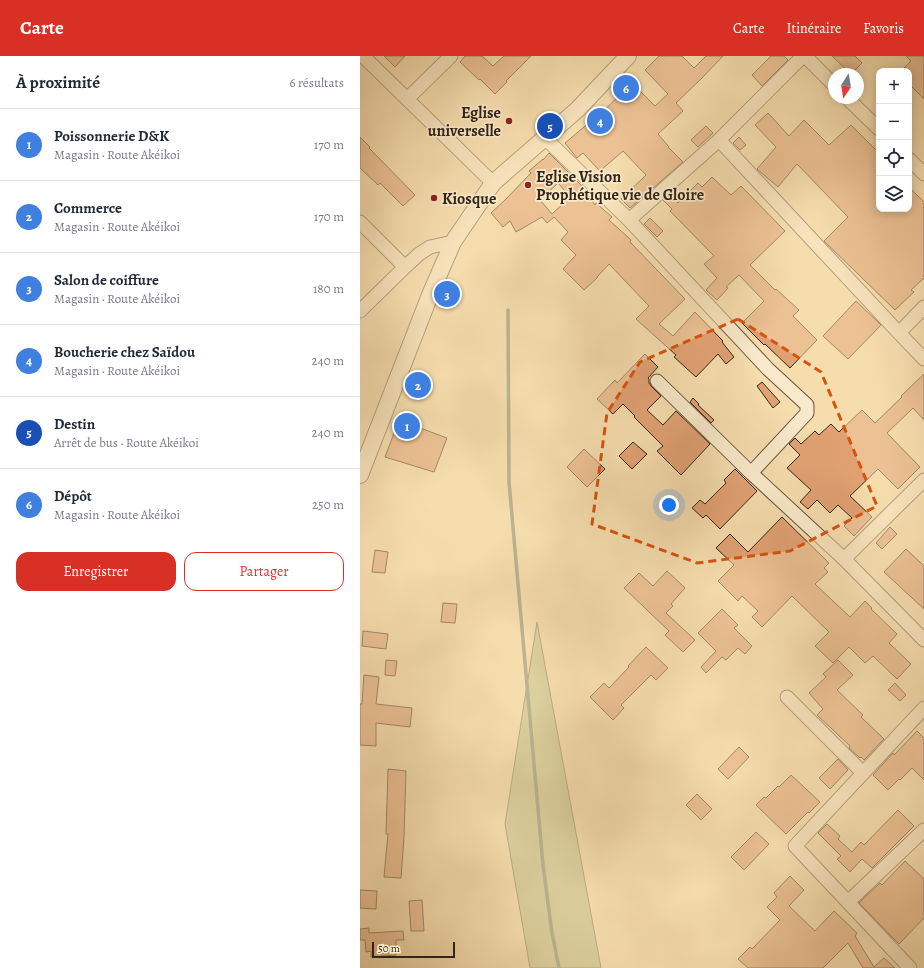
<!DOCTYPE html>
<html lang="fr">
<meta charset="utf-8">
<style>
:root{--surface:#fff;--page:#f2f2f3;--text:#1f2937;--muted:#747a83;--line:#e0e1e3;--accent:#d93025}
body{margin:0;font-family:Alegreya,serif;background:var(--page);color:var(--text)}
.controls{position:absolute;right:12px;top:12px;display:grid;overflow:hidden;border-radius:8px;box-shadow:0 2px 10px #0003}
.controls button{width:36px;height:36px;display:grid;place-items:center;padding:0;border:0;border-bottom:1px solid var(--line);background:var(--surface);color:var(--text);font:20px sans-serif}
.compass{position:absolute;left:468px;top:12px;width:36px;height:36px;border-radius:50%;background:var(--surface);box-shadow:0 2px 10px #0003;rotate:192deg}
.scale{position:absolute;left:12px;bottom:10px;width:83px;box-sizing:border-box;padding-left:4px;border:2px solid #332517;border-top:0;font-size:11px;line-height:14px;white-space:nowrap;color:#332517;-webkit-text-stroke:3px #f9e9ca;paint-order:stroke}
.you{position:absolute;left:309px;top:449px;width:14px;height:14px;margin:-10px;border:3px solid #fff;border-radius:50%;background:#1a73e8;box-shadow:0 0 0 6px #1a73e833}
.badge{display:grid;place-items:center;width:26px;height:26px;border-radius:50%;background:var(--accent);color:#fff;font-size:13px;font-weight:700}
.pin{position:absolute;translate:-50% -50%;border:2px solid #fff;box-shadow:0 1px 4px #0006}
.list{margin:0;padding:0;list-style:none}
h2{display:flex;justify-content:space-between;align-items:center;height:52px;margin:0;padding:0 16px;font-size:17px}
h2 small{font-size:13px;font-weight:400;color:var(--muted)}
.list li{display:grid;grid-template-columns:26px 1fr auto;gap:12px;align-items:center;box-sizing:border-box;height:72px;padding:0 16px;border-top:1px solid var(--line)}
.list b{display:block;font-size:15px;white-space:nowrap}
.list p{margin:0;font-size:13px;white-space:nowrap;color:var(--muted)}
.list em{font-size:13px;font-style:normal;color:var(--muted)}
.actions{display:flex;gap:8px;padding:12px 16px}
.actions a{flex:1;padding:9px 0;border:1px solid var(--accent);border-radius:12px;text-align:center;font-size:14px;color:var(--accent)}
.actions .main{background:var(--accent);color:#fff}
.icon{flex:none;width:22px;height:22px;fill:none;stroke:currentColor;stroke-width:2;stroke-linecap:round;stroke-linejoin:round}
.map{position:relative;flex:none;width:564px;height:912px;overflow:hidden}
header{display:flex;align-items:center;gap:24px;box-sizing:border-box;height:56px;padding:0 20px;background:var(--accent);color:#fff}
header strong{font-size:19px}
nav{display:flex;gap:22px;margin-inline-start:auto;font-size:14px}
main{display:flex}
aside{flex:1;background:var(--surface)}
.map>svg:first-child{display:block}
.green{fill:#bdc089;stroke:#787250}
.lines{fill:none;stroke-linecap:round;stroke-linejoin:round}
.stream{stroke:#73806d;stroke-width:3.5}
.building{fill:#e1a173;stroke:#332517;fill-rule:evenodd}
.minor-casing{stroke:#64533d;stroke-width:15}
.tertiary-casing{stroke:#64533d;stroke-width:18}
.minor{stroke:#f9e9ca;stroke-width:13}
.tertiary{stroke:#f9e9ca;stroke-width:16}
.marked{fill:none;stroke:#d6540d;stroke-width:3;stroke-dasharray:8 5;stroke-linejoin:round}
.poi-dot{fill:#8f2418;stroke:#f9e9ca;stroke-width:1.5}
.labels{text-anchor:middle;stroke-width:3.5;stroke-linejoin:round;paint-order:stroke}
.poi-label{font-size:16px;font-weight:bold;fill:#332517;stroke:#f9e9ca;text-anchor:start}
</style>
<header>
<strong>Carte</strong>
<nav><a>Carte</a><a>Itinéraire</a><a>Favoris</a></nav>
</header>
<main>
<aside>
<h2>À proximité<small>6 résultats</small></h2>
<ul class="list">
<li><span class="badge" style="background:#3f7fe0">1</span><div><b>Poissonnerie D&amp;K</b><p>Magasin · Route Akéikoi</p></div><em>170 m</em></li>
<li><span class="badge" style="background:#3f7fe0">2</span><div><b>Commerce</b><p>Magasin · Route Akéikoi</p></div><em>170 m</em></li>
<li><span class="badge" style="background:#3f7fe0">3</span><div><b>Salon de coiffure</b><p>Magasin · Route Akéikoi</p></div><em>180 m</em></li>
<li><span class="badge" style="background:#3f7fe0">4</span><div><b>Boucherie chez Saïdou</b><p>Magasin · Route Akéikoi</p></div><em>240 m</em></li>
<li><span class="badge" style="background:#1a4fb4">5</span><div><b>Destin</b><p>Arrêt de bus · Route Akéikoi</p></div><em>240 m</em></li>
<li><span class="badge" style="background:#3f7fe0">6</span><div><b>Dépôt</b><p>Magasin · Route Akéikoi</p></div><em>250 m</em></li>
</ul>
<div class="actions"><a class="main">Enregistrer</a><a>Partager</a></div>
</aside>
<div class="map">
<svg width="564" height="912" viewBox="0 0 564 912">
<rect width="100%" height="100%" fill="#f6ddae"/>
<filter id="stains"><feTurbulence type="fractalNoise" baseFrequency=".005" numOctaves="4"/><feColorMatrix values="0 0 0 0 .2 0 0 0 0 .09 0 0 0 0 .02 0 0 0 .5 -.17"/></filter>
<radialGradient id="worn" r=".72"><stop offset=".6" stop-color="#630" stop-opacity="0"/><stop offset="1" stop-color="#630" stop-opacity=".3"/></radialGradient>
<path class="green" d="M 177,566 L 241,912 L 170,912 L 145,768 Z"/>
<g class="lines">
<path class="stream" d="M 148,254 L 149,426 L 183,809 L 192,877 L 199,912"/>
</g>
<path class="building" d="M 24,0 L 45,0 L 35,11 Z
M 105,0 L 122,0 L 133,10 L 144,0 L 171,0 L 146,25 L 147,26 L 135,38 L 120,23 L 119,24 L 100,6 Z
M 299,0 L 322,0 L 334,12 L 346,0 L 363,0 L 341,23 L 316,47 L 323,55 L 298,78 L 309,91 L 308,91 L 323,106 L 270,152 L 261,143 L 286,119 L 263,95 L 240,115 L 223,97 L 217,102 L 205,87 L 231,65 L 232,66 L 262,37 L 268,44 L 279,34 L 295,50 L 308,38 L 285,14 Z
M 411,0 L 424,0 L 428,4 L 402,30 L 392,19 Z
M 472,0 L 495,0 L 502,7 L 491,18 Z
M 546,0 L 564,0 L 564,43 L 549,28 L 549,15 L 541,15 L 551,5 Z
M 408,57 L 429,80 L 444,64 L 469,89 L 491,69 L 519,97 L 519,153 L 549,153 L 549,131 L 564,146 L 564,222 L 551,234 L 554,236 L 535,254 L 464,185 L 488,161 L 437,108 L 418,131 L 397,113 L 416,91 L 395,69 Z
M 346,70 L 353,77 L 338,91 L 331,84 Z
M 0,81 L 10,91 L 9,92 L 55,139 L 43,150 L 20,127 L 18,129 L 0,112 Z
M 379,81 L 386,89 L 380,94 L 373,87 Z
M 189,97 L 222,130 L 235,149 L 236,147 L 252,161 L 249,164 L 271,184 L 270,186 L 325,243 L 299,268 L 313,280 L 335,256 L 363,285 L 362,286 L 374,301 L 366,308 L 358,298 L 336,321 L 314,301 L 316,299 L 276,263 L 289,250 L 249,208 L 237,221 L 238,221 L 224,234 L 203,213 L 216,199 L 201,184 L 208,176 L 194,161 L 187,167 L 182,161 L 156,176 L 150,165 L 143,171 L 131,157 L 145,144 L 171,117 L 169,115 L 183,103 L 183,104 ZM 198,127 L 210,141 L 192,158 L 180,144 Z
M 352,121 L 371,139 L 381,130 L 425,175 L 390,209 L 415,234 L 416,233 L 439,254 L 433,260 L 457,284 L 430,312 L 405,288 L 404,289 L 382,267 L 404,245 L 379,219 L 366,231 L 368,232 L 357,244 L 346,234 L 357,222 L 344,208 L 354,200 L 310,155 L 312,153 L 303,144 L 310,138 L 318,147 L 338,127 L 342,131 Z
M 290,162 L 303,175 L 297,181 L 284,168 Z
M 496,245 L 521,269 L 488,303 L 463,280 Z
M 285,298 L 298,311 L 288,322 L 289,323 L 289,327 L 291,330 L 301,340 L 287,354 L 303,369 L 316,355 L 350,388 L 321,419 L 297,395 L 303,390 L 274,361 L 275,360 L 263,348 L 253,358 L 237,343 L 255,324 L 257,327 Z
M 564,318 L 564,364 L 553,352 L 527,377 L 560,411 L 538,433 L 518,413 L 490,440 L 512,461 L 494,480 L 484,470 L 492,462 L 478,449 L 470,457 L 457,444 L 448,453 L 440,446 L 451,434 L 427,412 L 440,399 L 429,388 L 435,382 L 441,388 L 455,375 L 459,379 L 471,368 L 479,376 L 502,354 L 515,367 L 542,341 L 541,340 Z
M 402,326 L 420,346 L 413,352 L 397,330 Z
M 333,342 L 339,348 L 338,349 L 354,364 L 351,367 L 330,346 Z
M 39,364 L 87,382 L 74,416 L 25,401 Z
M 273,386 L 287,398 L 272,413 L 259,400 Z
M 224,393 L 245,413 L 227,431 L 207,411 Z
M 375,413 L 397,435 L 360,473 L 346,459 L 343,462 L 332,452 L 340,444 L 345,448 L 366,427 L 364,424 Z
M 422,461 L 469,507 L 464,512 L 468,516 L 455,528 L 490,561 L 505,545 L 512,552 L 511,553 L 537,578 L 529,587 L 551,608 L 537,623 L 513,600 L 505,607 L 489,591 L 473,607 L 455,590 L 469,576 L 432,540 L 402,571 L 392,561 L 398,555 L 382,540 L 378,545 L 358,525 L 374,509 L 356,492 L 370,478 L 388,496 Z
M 530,471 L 537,478 L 522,493 L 516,487 Z
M 546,493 L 564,510 L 564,553 L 524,516 Z
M 15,494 L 28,496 L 25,517 L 12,516 Z
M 307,515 L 325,532 L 311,548 L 313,550 L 306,557 L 335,584 L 323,596 L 305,579 L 309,575 L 264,532 L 279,517 L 293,530 Z
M 83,547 L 97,548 L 95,567 L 81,566 Z
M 362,553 L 378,569 L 374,572 L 392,590 L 385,598 L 378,592 L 366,604 L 362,601 L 346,617 L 341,611 L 356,595 L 338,577 Z
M 3,575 L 28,578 L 26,593 L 2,590 Z
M 286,591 L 308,612 L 296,624 L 291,619 L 261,649 L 264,652 L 253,664 L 230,641 L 244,627 L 249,632 L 269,611 L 268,610 Z
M 26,604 L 37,605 L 35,620 L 25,619 Z
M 478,604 L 493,619 L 477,634 L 503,659 L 501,661 L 524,683 L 504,704 L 501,701 L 500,702 L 489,692 L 490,690 L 457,659 L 463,653 L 449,637 L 466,621 L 463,618 Z
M 4,619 L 19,621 L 16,648 L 52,652 L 50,671 L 16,667 L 16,690 L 0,689 L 0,648 L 2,648 Z
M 535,627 L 546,639 L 540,645 L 528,634 Z
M 557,675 L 564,682 L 564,724 L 552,712 L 540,724 L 539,723 L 528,734 L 513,719 L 533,697 L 534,699 Z
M 379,691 L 389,701 L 368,723 L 358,713 Z
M 478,703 L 488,714 L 470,733 L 459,722 Z
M 28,713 L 46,715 L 44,781 L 41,822 L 24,821 L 28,778 L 26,778 Z
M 431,719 L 460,746 L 449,757 L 448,756 L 426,778 L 396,749 L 404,741 L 406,742 L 418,730 L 419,731 Z
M 337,738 L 352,753 L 341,764 L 326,749 Z
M 538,754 L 554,770 L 512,812 L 502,803 L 490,816 L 477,803 L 481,800 L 458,777 L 467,768 L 480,780 L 478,783 L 492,796 L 501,786 L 504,789 Z
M 396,776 L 409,788 L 384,814 L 371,801 Z
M 545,805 L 564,823 L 564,862 L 539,888 L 499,847 L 520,827 L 522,829 Z
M 430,820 L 444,834 L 429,850 L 455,875 L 474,855 L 497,877 L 495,880 L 514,911 L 524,902 L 535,912 L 503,912 L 488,887 L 463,912 L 388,912 L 378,903 L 390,891 L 392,893 L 420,864 L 407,851 L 417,841 L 414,837 Z
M 0,834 L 17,835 L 16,853 L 0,852 Z
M 62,844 L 64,875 L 51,875 L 49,845 Z
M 9,872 L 9,877 L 43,875 L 44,884 L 36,884 L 36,899 L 11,901 L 11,895 L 6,896 L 5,884 L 0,884 L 0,873 Z"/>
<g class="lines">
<defs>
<path id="minor" d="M 3,0 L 133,127
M 445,0 L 474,29
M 487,42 L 519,73
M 47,43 L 91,0
M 185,82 L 269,164 L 408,313 L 447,349 L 447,357 L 391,417
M 359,84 L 539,277 L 564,303
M 549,103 L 564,118
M 269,164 L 359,84 L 443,0
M 0,166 L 45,211 L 59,198 L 70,191 L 93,186
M 0,255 L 45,211
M 539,277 L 564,251
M 297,325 L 391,417 L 484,503 L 564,584
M 484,503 L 564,424
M 427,641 L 503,717
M 488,846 L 564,774
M 550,912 L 435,790 L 564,652"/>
<path id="tertiary" d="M 0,419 L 70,239 L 93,186 L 133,127 L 218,53 L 268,0"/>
</defs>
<use href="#minor" class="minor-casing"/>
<use href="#tertiary" class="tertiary-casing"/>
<use href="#minor" class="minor"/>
<use href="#tertiary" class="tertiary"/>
</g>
<path d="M0 0H564V912H0ZM 378,263 L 461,316 L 517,450 L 430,495 L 337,507 L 232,468 L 247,357 L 280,306 Z" fill="#f6ddae" fill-opacity=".55" fill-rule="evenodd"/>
<path class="marked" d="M 378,263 L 461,316 L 517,450 L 430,495 L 337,507 L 232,468 L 247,357 L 280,306 Z"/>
<g class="poi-dot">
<circle cx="149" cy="65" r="4"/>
<circle cx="168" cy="129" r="4"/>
<circle cx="74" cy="142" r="4"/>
</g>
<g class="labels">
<g class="poi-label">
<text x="141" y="62" text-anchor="end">Eglise<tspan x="141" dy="18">universelle</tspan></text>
<text x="176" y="126">Eglise Vision<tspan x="176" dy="18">Prophétique vie de Gloire</tspan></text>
<text x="82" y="148">Kiosque</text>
</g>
</g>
<rect width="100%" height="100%" filter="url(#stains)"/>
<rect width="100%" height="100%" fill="url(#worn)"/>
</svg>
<div class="controls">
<button>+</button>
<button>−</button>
<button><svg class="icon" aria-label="locate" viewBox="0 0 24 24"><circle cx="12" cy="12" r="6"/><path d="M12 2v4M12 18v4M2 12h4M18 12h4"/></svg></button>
<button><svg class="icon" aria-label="layers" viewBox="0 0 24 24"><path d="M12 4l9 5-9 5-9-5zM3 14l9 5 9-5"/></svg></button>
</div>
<svg class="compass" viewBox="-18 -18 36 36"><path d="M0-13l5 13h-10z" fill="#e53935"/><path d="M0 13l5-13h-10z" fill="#747a83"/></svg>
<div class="scale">50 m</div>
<div class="you"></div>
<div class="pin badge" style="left:47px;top:370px;background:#3f7fe0">1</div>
<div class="pin badge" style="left:58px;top:329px;background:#3f7fe0">2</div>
<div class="pin badge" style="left:87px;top:238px;background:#3f7fe0">3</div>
<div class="pin badge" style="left:240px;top:65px;background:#3f7fe0">4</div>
<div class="pin badge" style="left:190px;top:70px;background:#1a4fb4">5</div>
<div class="pin badge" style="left:266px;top:32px;background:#3f7fe0">6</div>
</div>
</main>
